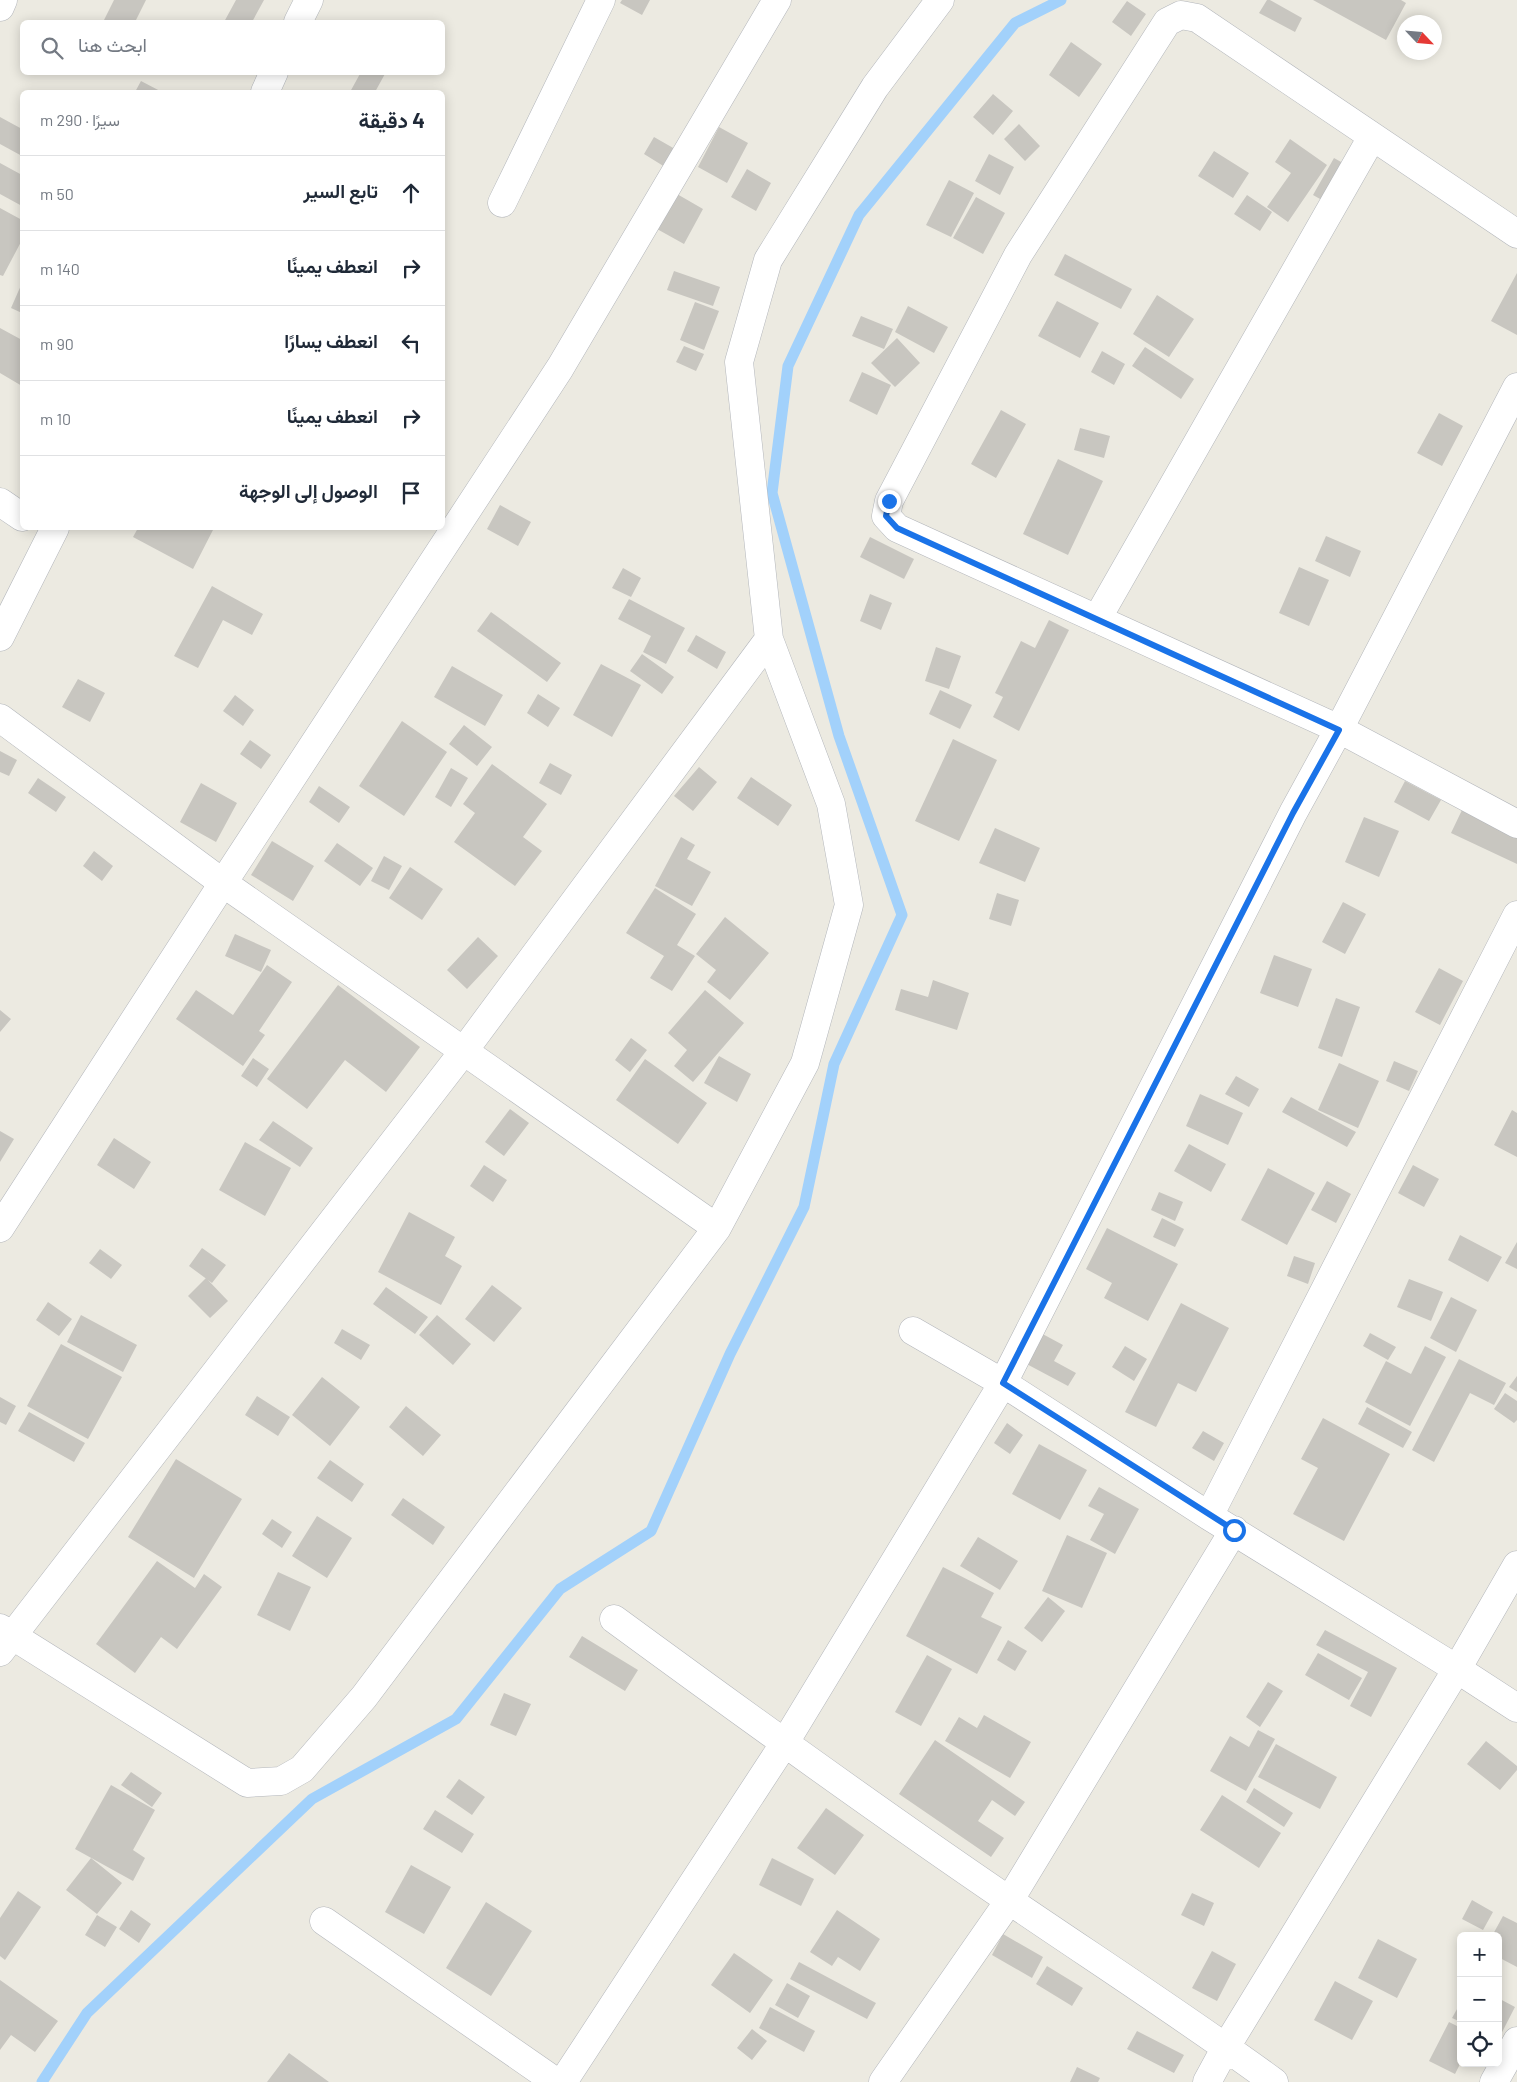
<!DOCTYPE html>
<html lang="ar">
<meta charset="utf-8">
<style>
:root{--surface:#fff;--page:#f6f6f7;--text:#1f2937;--muted:#747a83;--line:#e0e1e3}
body{margin:0;font-family:Barlow,Vazirmatn,sans-serif;background:var(--page);color:var(--text);direction:rtl}
.controls{position:absolute;right:15px;bottom:15px;display:grid;overflow:hidden;border-radius:8px;box-shadow:0 2px 12px #0003}
.controls button{width:45px;height:45px;display:grid;place-items:center;padding:0;border:0;border-bottom:1px solid var(--line);background:var(--surface);color:var(--text);font:25px sans-serif}
.compass{position:absolute;left:1397px;top:15px;width:45px;height:45px;border-radius:50%;background:var(--surface);box-shadow:0 2px 12px #0003;rotate:116deg}
.stop{position:absolute;width:15px;height:15px;margin:-11px;border:4px solid #1a73e8;border-radius:50%;background:#fff}
.stop.end{background:#1a73e8;border-color:#fff;box-shadow:0 1px 5px #0008}
.list{margin:0;padding:0;list-style:none}
h2{display:flex;justify-content:space-between;align-items:center;height:65px;margin:0;padding:0 20px;font-size:21px}
h2 small{font-size:16px;font-weight:400;color:var(--muted)}
.list li{display:grid;grid-template-columns:32px 1fr auto;gap:15px;align-items:center;box-sizing:border-box;height:75px;padding:0 20px;border-top:1px solid var(--line)}
.list b{display:block;font-size:19px;white-space:nowrap}
.list em{font-size:16px;font-style:normal;color:var(--muted)}
.icon{flex:none;width:28px;height:28px;fill:none;stroke:currentColor;stroke-width:2;stroke-linecap:round;stroke-linejoin:round}
.map{position:relative;flex:none;width:1517px;height:2082px;overflow:hidden;direction:ltr}
.search{position:absolute;background:var(--surface);box-shadow:0 2px 12px #0003;left:20px;top:20px;width:425px;height:55px;display:flex;align-items:center;gap:12px;box-sizing:border-box;padding:0 18px;border-radius:8px;color:var(--muted);font-size:19px}
.panel{position:absolute;background:var(--surface);box-shadow:0 2px 12px #0003;left:20px;top:90px;width:425px;height:440px;border-radius:8px;direction:rtl}
.map>svg:first-child{display:block}
.lines{fill:none;stroke-linecap:round;stroke-linejoin:round}
.stream{stroke:#a2d1fb;stroke-width:11}
.building{fill:#c8c6c0}
.minor-casing{stroke:#b3b6bb;stroke-width:29}
.minor{stroke:#fff;stroke-width:28}
.route{stroke:#1a73e8;stroke-width:6}
</style>
<div class="map">
<svg width="1517" height="2082" viewBox="0 0 1517 2082">
<rect width="100%" height="100%" fill="#eceae1"/>
<g class="lines">
<path class="stream" d="M 42,2082 L 87,2013 L 312,1799 L 456,1719 L 560,1589 L 651,1531 L 730,1354 L 804,1207 L 834,1064 L 902,915 L 839,736 L 772,493 L 788,366 L 859,215 L 1015,23 L 1061,0"/>
</g>
<path class="building" d="M 114,0 L 146,0 L 135,22 L 103,22 Z
M 236,0 L 264,0 L 252,22 L 224,22 Z
M 622,0 L 650,0 L 642,15 L 620,3 Z
M 1267,0 L 1270,0 L 1302,18 L 1295,32 L 1259,13 Z
M 1313,0 L 1401,0 L 1406,3 L 1386,40 Z
M 1127,1 L 1146,14 L 1131,36 L 1112,22 Z
M 1071,42 L 1102,64 L 1079,97 L 1049,75 Z
M 361,72 L 386,72 L 375,92 L 350,92 Z
M 141,81 L 162,92 L 135,92 Z
M 993,94 L 1013,111 L 993,135 L 973,117 Z
M 0,117 L 22,129 L 22,156 L 0,144 Z
M 1019,124 L 1040,146 L 1025,161 L 1004,139 Z
M 719,127 L 748,143 L 727,183 L 698,167 Z
M 654,137 L 675,149 L 665,167 L 644,154 Z
M 1290,139 L 1327,165 L 1288,222 L 1267,207 L 1291,173 L 1275,162 Z
M 1214,151 L 1249,173 L 1233,198 L 1198,176 Z
M 989,154 L 1014,167 L 1000,195 L 975,181 Z
M 1334,158 L 1357,171 L 1336,208 L 1313,195 Z
M 0,163 L 22,175 L 22,206 L 0,194 Z
M 747,169 L 771,183 L 756,211 L 731,197 Z
M 949,180 L 974,193 L 951,237 L 926,225 Z
M 677,194 L 703,209 L 684,244 L 657,229 Z
M 1247,195 L 1272,212 L 1260,231 L 1234,214 Z
M 976,197 L 1005,213 L 983,254 L 953,238 Z
M 0,208 L 22,220 L 22,240 L 3,276 L 0,275 Z
M 1065,254 L 1132,289 L 1121,309 L 1054,275 Z
M 674,271 L 720,287 L 713,306 L 667,290 Z
M 1517,273 L 1517,335 L 1491,321 Z
M 22,283 L 22,313 L 11,308 Z
M 1157,295 L 1194,319 L 1169,357 L 1133,334 Z
M 1057,301 L 1099,323 L 1080,358 L 1038,336 Z
M 695,302 L 719,311 L 704,350 L 680,340 Z
M 908,306 L 948,327 L 934,353 L 895,332 Z
M 861,316 L 893,329 L 884,349 L 852,336 Z
M 0,328 L 22,340 L 22,386 L 0,373 Z
M 897,338 L 920,363 L 895,387 L 871,363 Z
M 684,346 L 704,354 L 696,371 L 676,362 Z
M 1145,347 L 1194,379 L 1181,399 L 1132,366 Z
M 1102,351 L 1125,364 L 1114,385 L 1091,372 Z
M 862,372 L 891,385 L 877,415 L 849,401 Z
M 1001,410 L 1026,424 L 996,478 L 971,464 Z
M 1439,413 L 1463,426 L 1442,466 L 1417,453 Z
M 1080,428 L 1110,436 L 1104,458 L 1074,450 Z
M 1058,459 L 1103,481 L 1068,555 L 1023,534 Z
M 500,505 L 531,522 L 518,546 L 487,529 Z
M 138,528 L 214,528 L 193,569 L 133,537 Z
M 1326,536 L 1361,551 L 1350,577 L 1315,561 Z
M 870,537 L 914,559 L 904,579 L 860,557 Z
M 1299,567 L 1329,580 L 1309,626 L 1279,613 Z
M 623,568 L 641,578 L 631,597 L 612,588 Z
M 212,586 L 263,614 L 252,635 L 223,620 L 198,668 L 174,656 Z
M 870,594 L 892,603 L 881,630 L 860,621 Z
M 629,599 L 685,628 L 666,664 L 643,652 L 651,636 L 618,619 Z
M 491,612 L 561,663 L 547,682 L 477,631 Z
M 1049,620 L 1069,630 L 1019,731 L 993,717 L 1003,697 L 995,693 L 1021,641 L 1035,648 Z
M 696,635 L 726,652 L 717,669 L 687,651 Z
M 936,647 L 961,656 L 949,689 L 925,681 Z
M 642,654 L 674,677 L 662,694 L 630,671 Z
M 601,664 L 641,685 L 612,737 L 573,715 Z
M 452,666 L 503,695 L 485,726 L 434,697 Z
M 78,679 L 105,693 L 90,722 L 62,707 Z
M 940,690 L 972,705 L 960,729 L 929,714 Z
M 538,694 L 560,708 L 548,727 L 527,713 Z
M 235,695 L 254,710 L 243,726 L 223,711 Z
M 402,721 L 447,752 L 404,816 L 359,786 Z
M 464,725 L 492,747 L 477,766 L 449,744 Z
M 953,739 L 997,760 L 959,841 L 915,821 Z
M 250,740 L 271,755 L 261,769 L 240,754 Z
M 0,751 L 17,760 L 9,776 L 0,772 Z
M 550,763 L 572,775 L 561,795 L 539,783 Z
M 492,764 L 547,804 L 523,837 L 542,851 L 515,886 L 454,842 L 475,813 L 463,804 Z
M 699,767 L 717,782 L 693,811 L 674,796 Z
M 451,768 L 468,778 L 451,807 L 435,797 Z
M 751,777 L 792,805 L 778,826 L 737,798 Z
M 38,778 L 66,797 L 56,812 L 28,793 Z
M 1405,781 L 1441,800 L 1429,821 L 1394,802 Z
M 201,783 L 237,803 L 216,842 L 180,822 Z
M 319,786 L 350,807 L 339,823 L 309,802 Z
M 1462,810 L 1517,836 L 1517,864 L 1451,833 Z
M 1364,817 L 1399,831 L 1379,877 L 1345,862 Z
M 995,828 L 1040,848 L 1025,882 L 979,863 Z
M 681,837 L 695,845 L 687,859 L 711,872 L 692,906 L 655,886 Z
M 272,841 L 314,866 L 293,901 L 251,875 Z
M 337,843 L 373,868 L 360,886 L 324,861 Z
M 94,851 L 113,866 L 102,881 L 83,866 Z
M 384,856 L 402,866 L 389,890 L 371,881 Z
M 410,867 L 443,889 L 422,920 L 389,898 Z
M 655,888 L 696,914 L 677,945 L 695,956 L 672,991 L 650,978 L 664,956 L 626,933 Z
M 997,893 L 1019,900 L 1011,926 L 989,919 Z
M 1343,902 L 1366,914 L 1345,954 L 1322,942 Z
M 725,917 L 769,953 L 730,1000 L 707,982 L 716,970 L 696,954 Z
M 235,934 L 271,950 L 261,972 L 225,956 Z
M 478,937 L 498,956 L 467,989 L 447,970 Z
M 1274,955 L 1312,969 L 1298,1007 L 1260,993 Z
M 267,965 L 292,982 L 259,1031 L 265,1035 L 243,1066 L 176,1019 L 196,990 L 233,1015 Z
M 1439,968 L 1463,981 L 1440,1025 L 1415,1012 Z
M 933,980 L 969,993 L 957,1030 L 895,1010 L 901,989 L 928,997 Z
M 338,985 L 420,1047 L 386,1092 L 345,1060 L 307,1109 L 267,1079 Z
M 705,990 L 744,1023 L 693,1082 L 674,1066 L 687,1050 L 668,1033 Z
M 1336,998 L 1360,1007 L 1342,1057 L 1318,1048 Z
M 0,1010 L 11,1019 L 0,1032 Z
M 631,1038 L 647,1050 L 630,1072 L 615,1060 Z
M 719,1056 L 751,1074 L 737,1102 L 704,1083 Z
M 253,1058 L 269,1069 L 257,1087 L 241,1076 Z
M 645,1059 L 707,1103 L 678,1144 L 616,1100 Z
M 1394,1061 L 1418,1071 L 1409,1091 L 1386,1081 Z
M 1339,1063 L 1379,1081 L 1358,1128 L 1318,1110 Z
M 1236,1076 L 1259,1089 L 1249,1107 L 1225,1094 Z
M 1200,1094 L 1243,1113 L 1228,1145 L 1186,1126 Z
M 1291,1097 L 1356,1132 L 1347,1147 L 1282,1112 Z
M 510,1109 L 529,1123 L 504,1156 L 485,1142 Z
M 1512,1110 L 1517,1113 L 1517,1157 L 1494,1145 Z
M 273,1121 L 313,1148 L 300,1167 L 259,1140 Z
M 0,1131 L 14,1139 L 0,1162 Z
M 114,1138 L 151,1162 L 134,1189 L 97,1165 Z
M 245,1142 L 291,1168 L 265,1216 L 219,1190 Z
M 1189,1144 L 1226,1164 L 1211,1192 L 1174,1171 Z
M 484,1165 L 507,1180 L 493,1202 L 470,1186 Z
M 1413,1165 L 1439,1179 L 1424,1207 L 1398,1193 Z
M 1268,1168 L 1315,1193 L 1287,1245 L 1241,1220 Z
M 1327,1181 L 1351,1194 L 1336,1223 L 1311,1210 Z
M 1159,1192 L 1183,1202 L 1175,1221 L 1151,1210 Z
M 409,1212 L 455,1237 L 445,1256 L 462,1266 L 441,1305 L 378,1272 Z
M 1162,1218 L 1184,1229 L 1175,1247 L 1153,1237 Z
M 1107,1228 L 1178,1264 L 1148,1321 L 1104,1298 L 1112,1283 L 1086,1269 Z
M 1460,1235 L 1502,1257 L 1488,1282 L 1448,1260 Z
M 1517,1242 L 1517,1269 L 1505,1263 Z
M 202,1248 L 226,1265 L 212,1283 L 189,1266 Z
M 100,1249 L 122,1265 L 111,1279 L 89,1263 Z
M 1294,1256 L 1315,1263 L 1308,1284 L 1287,1276 Z
M 206,1278 L 228,1301 L 210,1318 L 188,1296 Z
M 1409,1279 L 1443,1292 L 1431,1321 L 1397,1307 Z
M 492,1285 L 522,1308 L 494,1342 L 465,1319 Z
M 386,1287 L 428,1317 L 415,1334 L 373,1304 Z
M 1451,1297 L 1477,1310 L 1456,1352 L 1430,1338 Z
M 48,1302 L 72,1319 L 59,1336 L 36,1320 Z
M 1181,1303 L 1229,1328 L 1196,1392 L 1178,1383 L 1156,1427 L 1125,1412 Z
M 81,1315 L 137,1345 L 123,1372 L 67,1342 Z
M 437,1315 L 471,1344 L 453,1365 L 419,1335 Z
M 342,1329 L 370,1345 L 361,1360 L 334,1343 Z
M 1037,1331 L 1063,1345 L 1054,1361 L 1076,1373 L 1068,1386 L 1021,1361 Z
M 1370,1333 L 1396,1347 L 1388,1360 L 1363,1346 Z
M 61,1344 L 122,1377 L 88,1439 L 27,1406 Z
M 1125,1346 L 1147,1359 L 1134,1381 L 1112,1367 Z
M 1425,1346 L 1446,1357 L 1410,1426 L 1365,1402 L 1386,1361 L 1411,1374 Z
M 1459,1359 L 1506,1383 L 1494,1405 L 1470,1393 L 1434,1462 L 1412,1450 Z
M 1517,1376 L 1517,1392 L 1509,1387 Z
M 322,1377 L 360,1407 L 330,1446 L 292,1415 Z
M 1505,1393 L 1517,1401 L 1517,1420 L 1514,1423 L 1494,1409 Z
M 257,1396 L 290,1417 L 278,1436 L 245,1415 Z
M 0,1397 L 16,1406 L 6,1425 L 0,1422 Z
M 406,1406 L 441,1435 L 423,1456 L 389,1427 Z
M 1367,1407 L 1412,1432 L 1403,1448 L 1358,1424 Z
M 29,1412 L 85,1443 L 74,1462 L 18,1431 Z
M 1323,1418 L 1390,1454 L 1344,1541 L 1293,1514 L 1318,1468 L 1301,1459 Z
M 1007,1423 L 1023,1435 L 1010,1454 L 994,1443 Z
M 1203,1431 L 1224,1443 L 1214,1461 L 1192,1448 Z
M 1039,1444 L 1087,1470 L 1060,1520 L 1012,1494 Z
M 176,1459 L 242,1499 L 194,1578 L 128,1537 Z
M 330,1460 L 364,1484 L 352,1502 L 317,1478 Z
M 1099,1487 L 1139,1509 L 1115,1554 L 1090,1540 L 1104,1514 L 1088,1506 Z
M 403,1498 L 445,1527 L 433,1545 L 391,1515 Z
M 317,1516 L 352,1538 L 327,1578 L 292,1556 Z
M 272,1519 L 292,1532 L 282,1548 L 262,1534 Z
M 1067,1535 L 1107,1553 L 1082,1608 L 1042,1591 Z
M 978,1537 L 1018,1561 L 1000,1590 L 960,1566 Z
M 157,1561 L 195,1588 L 204,1574 L 222,1587 L 177,1649 L 161,1637 L 135,1673 L 96,1644 Z
M 943,1567 L 994,1593 L 981,1617 L 1002,1627 L 977,1674 L 906,1636 Z
M 278,1572 L 311,1587 L 290,1631 L 257,1615 Z
M 1048,1597 L 1065,1611 L 1042,1642 L 1024,1628 Z
M 1325,1630 L 1397,1668 L 1371,1717 L 1350,1706 L 1368,1672 L 1316,1645 Z
M 582,1636 L 638,1670 L 625,1691 L 569,1657 Z
M 1008,1640 L 1027,1651 L 1015,1671 L 997,1660 Z
M 1318,1653 L 1362,1678 L 1349,1700 L 1305,1675 Z
M 927,1655 L 952,1669 L 921,1726 L 895,1712 Z
M 1268,1682 L 1283,1691 L 1260,1727 L 1246,1717 Z
M 504,1693 L 531,1704 L 516,1736 L 490,1725 Z
M 984,1715 L 1031,1742 L 1010,1778 L 945,1741 L 959,1717 L 977,1728 Z
M 1258,1730 L 1275,1739 L 1246,1791 L 1210,1771 L 1230,1736 L 1249,1747 Z
M 935,1740 L 1025,1802 L 1015,1816 L 992,1800 L 978,1821 L 1004,1838 L 991,1857 L 899,1794 Z
M 1486,1741 L 1517,1766 L 1517,1770 L 1500,1790 L 1467,1764 Z
M 1276,1744 L 1337,1777 L 1320,1809 L 1258,1777 Z
M 131,1772 L 162,1793 L 152,1807 L 121,1785 Z
M 459,1779 L 485,1797 L 472,1815 L 446,1797 Z
M 111,1785 L 155,1810 L 133,1850 L 145,1858 L 133,1881 L 75,1849 Z
M 1254,1788 L 1293,1813 L 1284,1827 L 1246,1802 Z
M 1222,1795 L 1281,1833 L 1259,1868 L 1200,1830 Z
M 826,1808 L 864,1835 L 835,1875 L 797,1848 Z
M 435,1810 L 474,1834 L 462,1853 L 423,1829 Z
M 91,1858 L 122,1883 L 97,1914 L 66,1890 Z
M 772,1858 L 814,1879 L 801,1906 L 759,1885 Z
M 411,1865 L 451,1887 L 424,1934 L 385,1912 Z
M 18,1891 L 41,1907 L 5,1960 L 0,1956 L 0,1918 Z
M 1192,1893 L 1214,1903 L 1204,1926 L 1181,1915 Z
M 1472,1900 L 1493,1912 L 1483,1930 L 1462,1919 Z
M 486,1902 L 532,1931 L 491,1996 L 446,1968 Z
M 131,1910 L 151,1924 L 139,1943 L 119,1929 Z
M 837,1910 L 880,1939 L 860,1971 L 838,1957 L 832,1966 L 810,1952 Z
M 97,1915 L 117,1927 L 105,1947 L 85,1935 Z
M 1503,1916 L 1517,1923 L 1517,1967 L 1498,1957 L 1498,1936 L 1492,1936 Z
M 1003,1934 L 1043,1957 L 1032,1978 L 992,1955 Z
M 1378,1939 L 1417,1959 L 1397,1998 L 1358,1978 Z
M 1212,1951 L 1236,1964 L 1217,2001 L 1192,1988 Z
M 734,1953 L 773,1980 L 750,2013 L 711,1985 Z
M 799,1962 L 876,2003 L 867,2019 L 790,1979 Z
M 1047,1966 L 1083,1988 L 1072,2006 L 1036,1984 Z
M 0,1980 L 58,2021 L 35,2052 L 11,2035 L 0,2050 Z
M 1335,1981 L 1373,2001 L 1352,2040 L 1314,2020 Z
M 787,1983 L 810,1996 L 798,2018 L 775,2005 Z
M 1498,1998 L 1515,2007 L 1498,2040 Z
M 1461,2002 L 1461,2022 L 1452,2018 Z
M 770,2007 L 815,2031 L 804,2052 L 759,2028 Z
M 1449,2022 L 1461,2028 L 1461,2062 L 1455,2074 L 1429,2061 Z
M 752,2029 L 767,2041 L 752,2060 L 737,2048 Z
M 1137,2031 L 1184,2055 L 1174,2073 L 1127,2049 Z
M 289,2053 L 329,2082 L 267,2082 Z
M 1077,2067 L 1100,2078 L 1098,2082 L 1070,2082 Z"/>
<g class="lines">
<defs>
<path id="minor" d="M 0,7 L 3,0
M 298,22 L 309,0
M 265,92 L 274,72
M 502,203 L 601,0
M 1517,234 L 1197,18 L 1181,15 L 1167,22 L 1018,255 L 889,501 L 886,516 L 897,528 L 1339,729 L 1517,824
M 0,502 L 22,517
M 1097,619 L 1372,137
M 0,637 L 55,528
M 0,718 L 223,883 L 717,1228
M 0,1228 L 223,883 L 560,368 L 777,0
M 913,1331 L 1003,1383 L 1209,1516 L 1457,1669 L 1517,1708
M 1209,1516 L 1517,915
M 614,1619 C 745,1715 876,1810 1010,1901 C 1098,1961 1188,2019 1274,2082
M 0,1628 L 247,1783 L 281,1781 L 302,1769 L 364,1697 L 717,1228 L 805,1063 L 849,905 L 831,804 L 769,639 L 739,362 L 768,260 L 875,87 L 940,0
M 0,1652 L 463,1052 L 769,639
M 324,1921 L 556,2082
M 563,2082 L 784,1744 L 1003,1383 L 1293,813 L 1339,729 L 1517,387
M 883,2082 L 1009,1901 L 1234,1530
M 1207,2082 L 1226,2047 L 1457,1669 L 1517,1565
M 1494,2082 L 1517,2041"/>
</defs>
<use href="#minor" class="minor-casing"/>
<use href="#minor" class="minor"/>
</g>
<g class="lines">
<path class="route" d="M 889,501 L 886,516 L 897,528 L 1339,730 L 1293,813 L 1003,1383 L 1234,1530"/>
</g>
</svg>
<div class="controls">
<button>+</button>
<button>−</button>
<button><svg class="icon" aria-label="locate" viewBox="0 0 24 24"><circle cx="12" cy="12" r="6"/><path d="M12 2v4M12 18v4M2 12h4M18 12h4"/></svg></button>
</div>
<svg class="compass" viewBox="-18 -18 36 36"><path d="M0-13l5 13h-10z" fill="#e53935"/><path d="M0 13l5-13h-10z" fill="#747a83"/></svg>
<div class="stop" style="left:1234px;top:1530px"></div>
<div class="stop end" style="left:889px;top:501px"></div>
<div class="search"><svg class="icon" aria-label="search" viewBox="0 0 24 24"><circle cx="10" cy="10" r="6"/><path d="M15 15l6 6"/></svg>ابحث هنا</div>
<section class="panel">
<h2>4 دقيقة<small>سيرًا · 290 m</small></h2>
<ul class="list">
<li><svg class="icon" aria-label="ahead" viewBox="0 0 24 24"><path d="M12 20V5M6 11l6-6 6 6"/></svg><div><b>تابع السير</b></div><em>50 m</em></li>
<li><svg class="icon" aria-label="right" viewBox="0 0 24 24"><path d="M7 20v-9h11M14 6l5 5-5 5"/></svg><div><b>انعطف يمينًا</b></div><em>140 m</em></li>
<li><svg class="icon" aria-label="left" viewBox="0 0 24 24"><path d="M17 20v-9H6M10 6l-5 5 5 5"/></svg><div><b>انعطف يسارًا</b></div><em>90 m</em></li>
<li><svg class="icon" aria-label="right" viewBox="0 0 24 24"><path d="M7 20v-9h11M14 6l5 5-5 5"/></svg><div><b>انعطف يمينًا</b></div><em>10 m</em></li>
<li><svg class="icon" aria-label="arrive" viewBox="0 0 24 24"><path d="M6 21V4h12l-3 4 3 4H6"/></svg><div><b>الوصول إلى الوجهة</b></div></li>
</ul>
</section>
</div>
